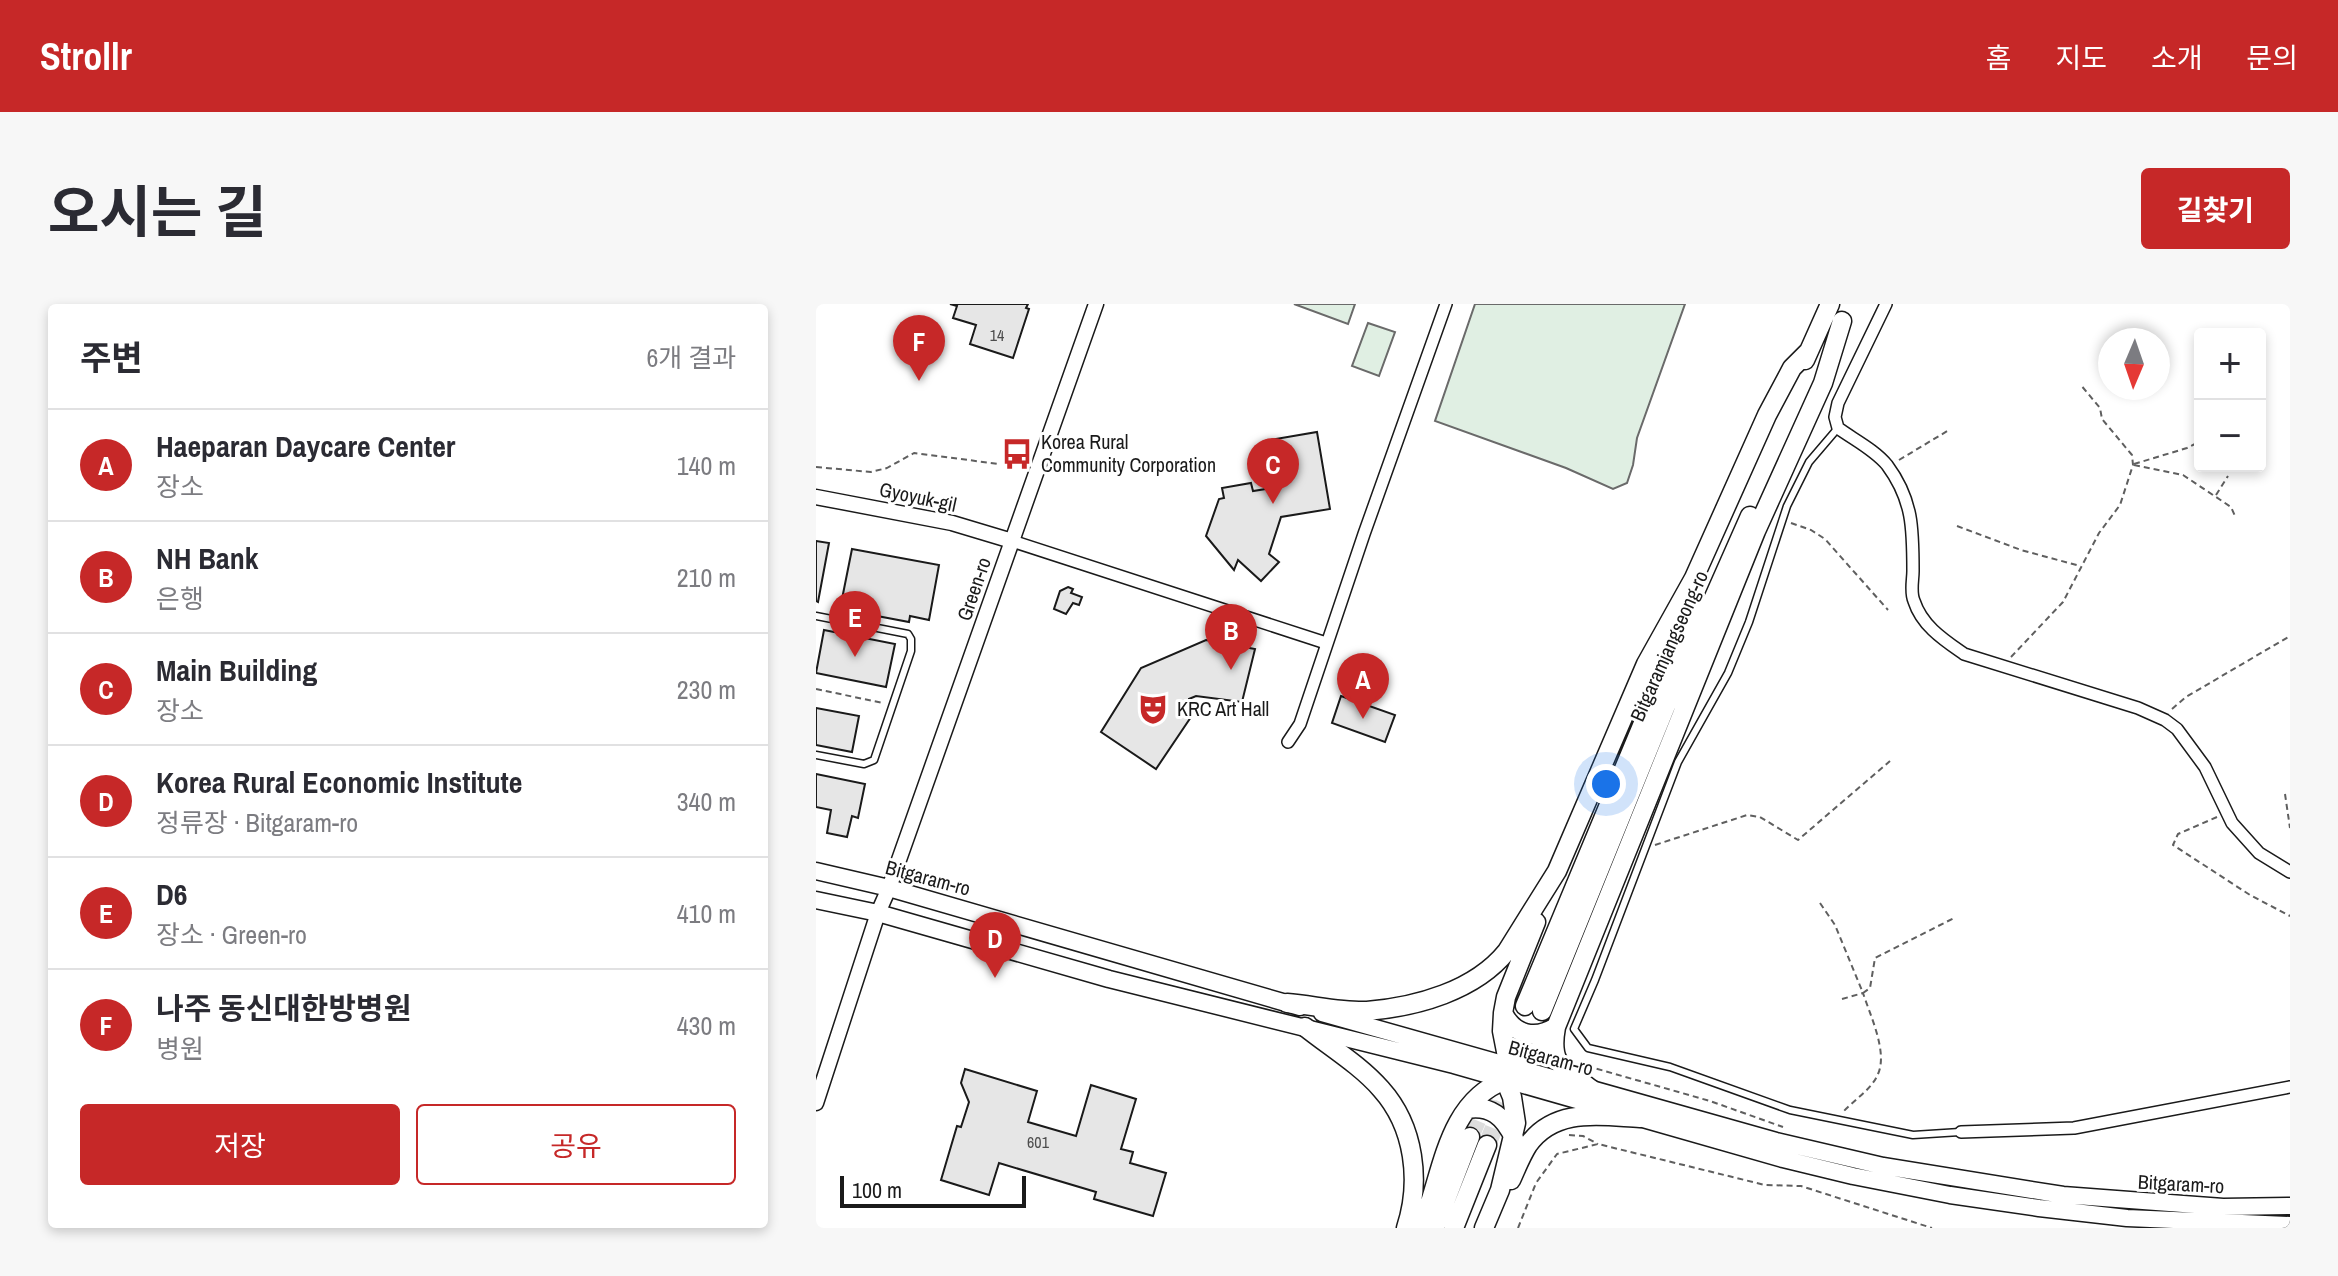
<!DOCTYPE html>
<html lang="ko">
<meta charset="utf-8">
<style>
:root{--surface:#fff;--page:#f7f7f7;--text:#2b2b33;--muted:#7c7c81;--line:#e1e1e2;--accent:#c62828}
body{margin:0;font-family:"Archivo Narrow","Noto Sans KR",sans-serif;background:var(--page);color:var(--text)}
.controls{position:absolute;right:24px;top:24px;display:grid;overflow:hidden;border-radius:8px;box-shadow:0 4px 12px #0003}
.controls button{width:72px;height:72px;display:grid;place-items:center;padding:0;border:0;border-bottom:2px solid var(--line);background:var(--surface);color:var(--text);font:40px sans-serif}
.compass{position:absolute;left:1282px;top:24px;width:72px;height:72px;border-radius:50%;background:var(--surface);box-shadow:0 4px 12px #0003;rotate:182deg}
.scale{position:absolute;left:24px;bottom:20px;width:186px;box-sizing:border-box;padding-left:8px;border:4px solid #1a1a1a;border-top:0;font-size:22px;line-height:28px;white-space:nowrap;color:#1a1a1a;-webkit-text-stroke:6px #fff;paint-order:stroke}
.you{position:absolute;left:790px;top:480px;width:28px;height:28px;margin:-20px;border:6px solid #fff;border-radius:50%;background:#1a73e8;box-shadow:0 0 0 12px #1a73e833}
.badge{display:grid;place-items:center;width:52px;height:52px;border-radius:50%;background:var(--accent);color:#fff;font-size:26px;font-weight:700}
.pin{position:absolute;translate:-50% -66px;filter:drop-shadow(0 2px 4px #0008)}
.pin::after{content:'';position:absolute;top:42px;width:28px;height:24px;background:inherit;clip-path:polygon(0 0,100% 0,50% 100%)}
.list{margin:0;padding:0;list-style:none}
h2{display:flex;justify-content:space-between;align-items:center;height:104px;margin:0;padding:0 32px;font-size:34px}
h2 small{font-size:26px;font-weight:400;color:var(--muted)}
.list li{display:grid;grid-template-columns:52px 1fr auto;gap:24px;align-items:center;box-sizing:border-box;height:112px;padding:0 32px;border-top:2px solid var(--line)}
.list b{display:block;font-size:30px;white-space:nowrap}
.list p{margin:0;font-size:26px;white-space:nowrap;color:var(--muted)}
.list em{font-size:26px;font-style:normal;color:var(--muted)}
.actions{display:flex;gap:16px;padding:24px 32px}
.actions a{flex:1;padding:18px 0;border:2px solid var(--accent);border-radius:8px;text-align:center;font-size:28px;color:var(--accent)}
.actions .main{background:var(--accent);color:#fff}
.map{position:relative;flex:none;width:1474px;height:924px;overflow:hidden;border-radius:8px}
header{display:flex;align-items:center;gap:48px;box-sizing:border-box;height:112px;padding:0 40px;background:var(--accent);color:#fff}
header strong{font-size:38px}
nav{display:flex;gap:44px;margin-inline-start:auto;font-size:28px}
.intro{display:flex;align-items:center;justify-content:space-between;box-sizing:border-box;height:192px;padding:0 48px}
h1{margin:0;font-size:56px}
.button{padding:20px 36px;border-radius:8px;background:var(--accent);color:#fff;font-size:28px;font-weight:700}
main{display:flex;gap:48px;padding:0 48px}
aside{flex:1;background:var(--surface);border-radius:8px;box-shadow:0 4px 12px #0003}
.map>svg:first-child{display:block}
.green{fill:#e0efe3;stroke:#6a6a6a;stroke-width:2}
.building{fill:#e6e6e6;stroke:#1a1a1a;stroke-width:2}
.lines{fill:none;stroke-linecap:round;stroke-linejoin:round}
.trunk-tunnel{stroke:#ddd;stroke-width:18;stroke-dasharray:18 9;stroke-linecap:butt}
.service-casing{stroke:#1a1a1a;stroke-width:9}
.minor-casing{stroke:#1a1a1a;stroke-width:14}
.tertiary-casing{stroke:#1a1a1a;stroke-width:17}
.secondary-casing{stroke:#1a1a1a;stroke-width:19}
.trunk-casing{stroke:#1a1a1a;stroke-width:21}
.path{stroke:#5f5f5f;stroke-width:2;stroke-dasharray:6 4;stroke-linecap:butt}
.service{stroke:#fff;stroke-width:6}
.minor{stroke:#fff;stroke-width:11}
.tertiary{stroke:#fff;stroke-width:14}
.secondary{stroke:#fff;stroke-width:16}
.trunk{stroke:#fff;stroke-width:18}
.labels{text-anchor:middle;stroke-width:6;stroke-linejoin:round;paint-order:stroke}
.number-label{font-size:16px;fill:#4d4d4d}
.poi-label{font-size:20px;fill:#1a1a1a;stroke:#fff;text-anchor:start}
.street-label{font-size:20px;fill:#1a1a1a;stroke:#fff}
</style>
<header>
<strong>Strollr</strong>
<nav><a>홈</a><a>지도</a><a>소개</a><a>문의</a></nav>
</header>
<div class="intro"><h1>오시는 길</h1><a class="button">길찾기</a></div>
<main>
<aside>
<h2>주변<small>6개 결과</small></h2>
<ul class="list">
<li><span class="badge">A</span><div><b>Haeparan Daycare Center</b><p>장소</p></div><em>140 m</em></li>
<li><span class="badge">B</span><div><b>NH Bank</b><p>은행</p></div><em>210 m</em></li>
<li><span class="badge">C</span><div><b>Main Building</b><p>장소</p></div><em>230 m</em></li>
<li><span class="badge">D</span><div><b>Korea Rural Economic Institute</b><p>정류장 · Bitgaram-ro</p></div><em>340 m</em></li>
<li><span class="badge">E</span><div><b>D6</b><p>장소 · Green-ro</p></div><em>410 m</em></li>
<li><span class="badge">F</span><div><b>나주 동신대한방병원</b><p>병원</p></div><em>430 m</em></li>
</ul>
<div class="actions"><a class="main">저장</a><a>공유</a></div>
</aside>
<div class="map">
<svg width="1474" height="924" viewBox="0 0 1474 924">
<rect width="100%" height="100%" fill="#fff"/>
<path class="green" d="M 478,0 L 539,0 L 532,20 Z
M 659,0 L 869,0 L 821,134 L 817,161 L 811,179 L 797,185 L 750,164 L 619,117 Z
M 552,19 L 579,28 L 563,72 L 536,62 Z"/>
<path class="building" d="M 134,0 L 212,0 L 210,4 L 213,5 L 197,54 L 154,40 L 160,21 L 137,14 L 141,2 Z
M 501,128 L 514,205 L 465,213 L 453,250 L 463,258 L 445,277 L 422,256 L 418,266 L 390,232 L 403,195 L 408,194 L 406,184 L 435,179 L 437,187 L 456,184 L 448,137 Z
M 0,237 L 13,239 L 2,298 L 0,297 Z
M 36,245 L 123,261 L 113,316 L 94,312 L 93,318 L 24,305 Z
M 252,283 L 257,285 L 255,289 L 266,293 L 263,301 L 257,299 L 250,310 L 238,305 L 244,287 Z
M 8,326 L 79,340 L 70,383 L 0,369 Z
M 390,336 L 439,345 L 426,398 L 380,392 L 373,395 L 375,413 L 340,465 L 285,428 L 325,364 Z
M 525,392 L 579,411 L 569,438 L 516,419 Z
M 0,404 L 43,412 L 36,448 L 0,441 Z
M 0,470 L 49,480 L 42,514 L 36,512 L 31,533 L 11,529 L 15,506 L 0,503 Z
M 149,765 L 221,787 L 212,818 L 260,832 L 275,781 L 320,795 L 305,845 L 317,848 L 314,859 L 350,869 L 337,912 L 278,895 L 280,888 L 183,859 L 173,891 L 125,876 L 141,822 L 145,823 L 153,798 L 145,779 Z"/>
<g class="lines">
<path class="trunk-tunnel" d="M 654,833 L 671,793
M 671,841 L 697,777"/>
<defs>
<path id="service" d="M 1022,124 L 993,158 L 971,202 L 933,318 L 912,369 L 862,458 L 779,676 L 758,725 L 772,744 L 854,763 L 974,806 L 1097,831 L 1144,828
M 0,312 L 92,330 L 95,335 L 95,347 L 58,456 L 48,460 L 0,451"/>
<path id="minor" d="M 1070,0 L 1022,99 L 1019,113 L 1022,124 C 1037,135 1059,146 1071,161 C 1097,196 1097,225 1097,267 C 1097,276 1094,288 1098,297 C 1106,322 1128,336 1148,350 L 1322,404 L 1349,416 L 1361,425 L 1389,463 L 1416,519 L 1443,549 L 1474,568
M 196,237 L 510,339
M 472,438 L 484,420 L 548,230 L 630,0
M 1145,828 L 1258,824 L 1474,783"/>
<path id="tertiary" d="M 0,193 L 136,219 L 196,237
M 0,799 L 62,609 L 73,584 L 280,0"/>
<path id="secondary" d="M 0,567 L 73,584 L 484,703
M 0,596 L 62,609 L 293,675 L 638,761 L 967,855 L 1037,872 L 1134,891 L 1223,904 L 1311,914 L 1474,921
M 506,709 L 960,837 L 1067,862 L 1247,891 L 1407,903 L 1474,902"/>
<path id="trunk" d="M 989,56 L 1014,0
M 471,699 C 496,701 525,708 551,707 C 600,703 659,687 691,647 L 741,567 L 830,360 L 878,274 L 951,111 L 976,64 L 993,47
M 709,702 L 878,297
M 726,707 L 849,404 L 934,212
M 687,709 C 698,731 719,736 740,723
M 489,723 C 514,743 544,761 565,785 C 599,823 605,878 590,924
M 693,763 L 725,742 L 737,728
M 775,785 C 747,764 733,761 740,723 L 940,227 L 1007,79 L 1026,17
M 651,805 C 675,801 688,813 698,834
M 695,876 C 700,865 705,852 712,841 C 739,803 784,812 824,814
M 605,924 C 627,872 629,799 689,776
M 619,924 L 654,833
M 638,924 L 671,841
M 668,924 L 684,886 L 700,819 L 696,793 L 689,776 L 693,763 L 686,727 L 687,709 L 690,693 L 720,618"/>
</defs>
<use href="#service" class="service-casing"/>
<use href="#minor" class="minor-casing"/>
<use href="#tertiary" class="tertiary-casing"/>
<use href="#secondary" class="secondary-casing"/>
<use href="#trunk" class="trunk-casing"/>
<path class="path" d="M 1083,156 L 1133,126
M 1318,160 L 1371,144 L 1379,140 L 1384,132
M 1318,161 L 1367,171 L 1415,203 L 1419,212
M 0,163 L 55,168 L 71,164 L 98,149 L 183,160
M 1400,191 L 1412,172
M 975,219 L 995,226 L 1009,235 L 1072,306
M 1141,222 L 1205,246 L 1264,262
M 1195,353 L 1247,298 L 1283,229 L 1304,201 L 1317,161 L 1316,151 L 1286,115 L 1284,104 L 1264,80
M 0,385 L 67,399
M 1356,405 L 1370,393 L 1474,332
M 1469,490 L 1474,524
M 1401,513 L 1362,530 L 1357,541 L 1434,591 L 1474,612
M 839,541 L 931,511 L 944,513 L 982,536 L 1074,457
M 1004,599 L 1019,621 L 1047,689 L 1054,684 L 1059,654 L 1138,614
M 1026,695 L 1047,689 C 1054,711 1072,748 1062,770 C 1056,785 1038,796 1027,808
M 771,762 L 894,797 L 967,823
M 753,831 L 767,832 L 782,840
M 702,924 L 720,879 L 741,850 L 782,840 L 949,881 L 985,882 L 1116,924"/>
<use href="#service" class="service"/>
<use href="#minor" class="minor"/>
<use href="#tertiary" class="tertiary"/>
<use href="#secondary" class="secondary"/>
<use href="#trunk" class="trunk"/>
</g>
<defs>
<symbol id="bus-bare" viewBox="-9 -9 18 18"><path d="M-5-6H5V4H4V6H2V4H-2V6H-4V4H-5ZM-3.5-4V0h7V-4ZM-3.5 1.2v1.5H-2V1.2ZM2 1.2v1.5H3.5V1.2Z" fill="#c62828" stroke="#fff" stroke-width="2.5" paint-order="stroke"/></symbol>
<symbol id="theatre-bare" viewBox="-9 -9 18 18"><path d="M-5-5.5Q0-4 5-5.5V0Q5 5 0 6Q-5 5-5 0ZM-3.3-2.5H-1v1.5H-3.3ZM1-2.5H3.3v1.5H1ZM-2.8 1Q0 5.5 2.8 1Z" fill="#c62828" stroke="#fff" stroke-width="2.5" paint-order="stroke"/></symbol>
</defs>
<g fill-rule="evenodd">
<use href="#bus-bare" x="179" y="128" width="44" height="44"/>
<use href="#theatre-bare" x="315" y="383" width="44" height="44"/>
</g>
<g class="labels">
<g class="number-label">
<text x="181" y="37">14</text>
<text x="222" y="844">601</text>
</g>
<g class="poi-label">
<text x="225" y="145">Korea Rural<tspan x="225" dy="23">Community Corporation</tspan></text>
<text x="361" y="412">KRC Art Hall</text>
</g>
<g class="street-label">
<text transform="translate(102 193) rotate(12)" y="7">Gyoyuk-gil</text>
<text transform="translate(158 285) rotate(-71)" y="7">Green-ro</text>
<text transform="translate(853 342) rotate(-66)" y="7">Bitgaramjangseong-ro</text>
<text transform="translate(112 574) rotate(15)" y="7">Bitgaram-ro</text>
<text transform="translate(735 754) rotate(15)" y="7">Bitgaram-ro</text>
<text transform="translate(1365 880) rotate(3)" y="7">Bitgaram-ro</text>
</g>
</g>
</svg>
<div class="controls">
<button>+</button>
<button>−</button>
</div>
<svg class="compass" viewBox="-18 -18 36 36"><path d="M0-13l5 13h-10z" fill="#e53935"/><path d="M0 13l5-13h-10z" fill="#7c7c81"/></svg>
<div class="scale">100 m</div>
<div class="you"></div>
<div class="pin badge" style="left:547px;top:415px">A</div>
<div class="pin badge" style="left:415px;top:366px">B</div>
<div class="pin badge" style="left:457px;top:200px">C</div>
<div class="pin badge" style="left:179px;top:674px">D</div>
<div class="pin badge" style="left:39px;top:353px">E</div>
<div class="pin badge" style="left:103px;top:77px">F</div>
</div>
</main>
